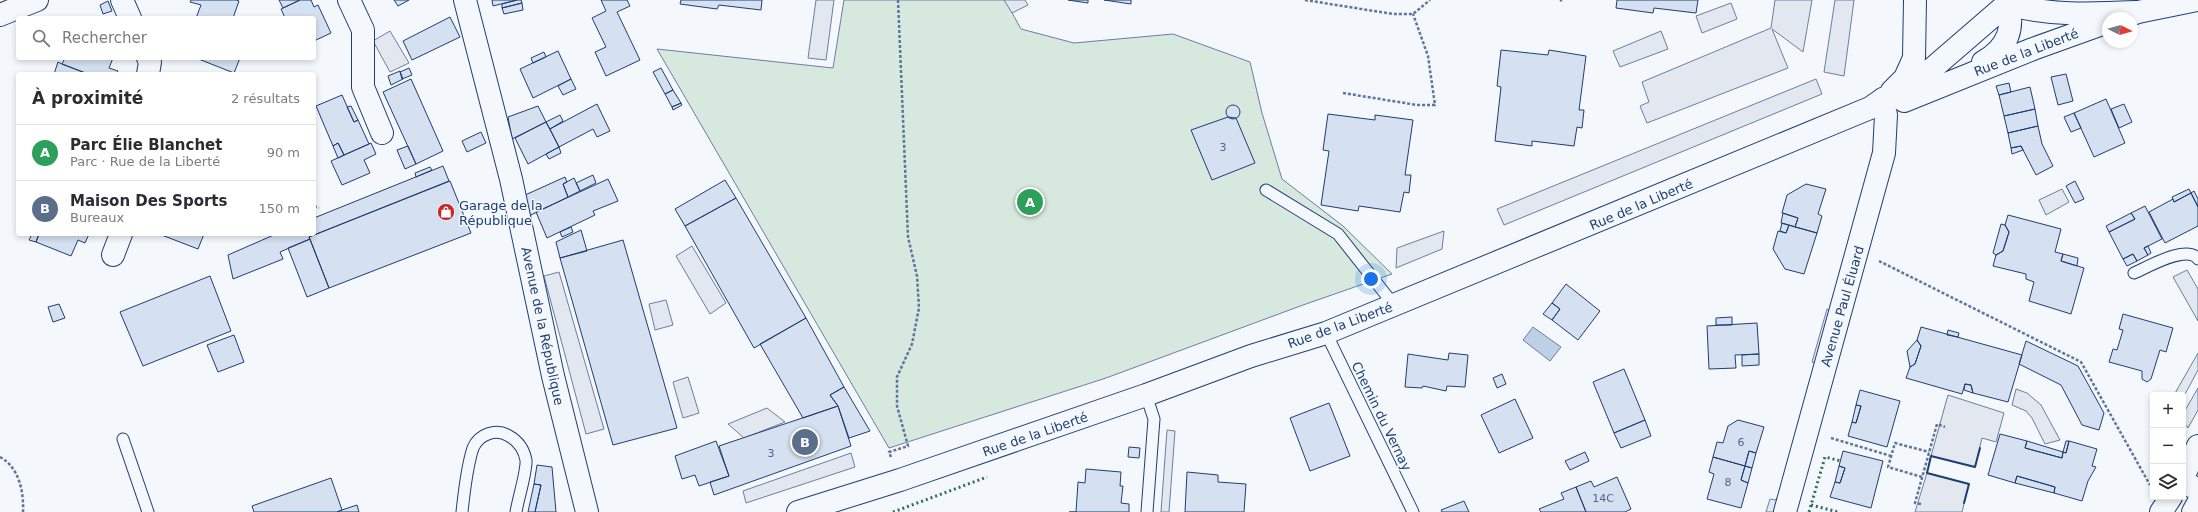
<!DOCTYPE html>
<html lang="fr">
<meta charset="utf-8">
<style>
:root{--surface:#fff;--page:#f7f7f7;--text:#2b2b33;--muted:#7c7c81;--line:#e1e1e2;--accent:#d93025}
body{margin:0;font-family:"DejaVu Sans",sans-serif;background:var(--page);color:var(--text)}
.controls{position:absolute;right:12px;bottom:12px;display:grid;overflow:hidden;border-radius:4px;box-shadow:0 2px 6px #0003}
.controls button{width:36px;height:36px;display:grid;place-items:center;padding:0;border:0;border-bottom:1px solid var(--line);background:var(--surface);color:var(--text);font:20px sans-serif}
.compass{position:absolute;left:2102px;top:12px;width:36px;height:36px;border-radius:50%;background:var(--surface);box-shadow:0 2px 6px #0003;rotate:96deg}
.you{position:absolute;left:1371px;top:279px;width:14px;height:14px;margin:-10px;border:3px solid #fff;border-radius:50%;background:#1a73e8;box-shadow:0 0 0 6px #1a73e833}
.badge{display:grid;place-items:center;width:26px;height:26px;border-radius:50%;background:var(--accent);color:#fff;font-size:13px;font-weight:700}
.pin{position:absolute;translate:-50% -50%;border:2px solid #fff;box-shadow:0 1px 4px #0006}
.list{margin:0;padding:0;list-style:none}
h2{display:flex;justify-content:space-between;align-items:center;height:52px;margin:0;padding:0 16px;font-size:17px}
h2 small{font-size:13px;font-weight:400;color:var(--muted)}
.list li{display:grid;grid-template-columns:26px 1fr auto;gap:12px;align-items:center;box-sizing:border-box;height:56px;padding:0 16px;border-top:1px solid var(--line)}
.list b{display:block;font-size:15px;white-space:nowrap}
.list p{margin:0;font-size:13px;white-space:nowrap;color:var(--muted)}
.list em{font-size:13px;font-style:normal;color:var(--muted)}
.icon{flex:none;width:22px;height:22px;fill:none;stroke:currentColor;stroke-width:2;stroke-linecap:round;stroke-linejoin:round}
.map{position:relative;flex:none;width:2198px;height:512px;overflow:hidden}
.search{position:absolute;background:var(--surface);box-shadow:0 2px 6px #0003;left:16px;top:16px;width:300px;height:44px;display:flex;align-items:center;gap:10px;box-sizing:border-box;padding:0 14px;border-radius:4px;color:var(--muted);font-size:15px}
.panel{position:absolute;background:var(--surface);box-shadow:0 2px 6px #0003;left:16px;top:72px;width:300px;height:164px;border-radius:4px}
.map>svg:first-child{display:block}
.green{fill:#d7e8df;stroke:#687fa3}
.parking{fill:#e3e8f0;stroke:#687fa3}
.water{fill:#bed0e5;stroke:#687fa3}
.building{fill:#d5e0f0;stroke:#1d3f73}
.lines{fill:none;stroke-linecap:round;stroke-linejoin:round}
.lane-casing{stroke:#1d3f73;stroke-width:13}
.street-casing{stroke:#1d3f73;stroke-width:24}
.secondary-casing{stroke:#1d3f73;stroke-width:24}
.path{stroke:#5e769c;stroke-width:2.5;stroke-dasharray:3 2;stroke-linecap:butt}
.lane{stroke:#f4f7fb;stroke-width:11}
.street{stroke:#f4f7fb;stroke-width:22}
.secondary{stroke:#f4f7fb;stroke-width:22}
.hedge{stroke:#2c6c60;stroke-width:3;stroke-dasharray:2 3;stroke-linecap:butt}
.wall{stroke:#1d3f73;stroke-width:2}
.labels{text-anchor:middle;stroke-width:3;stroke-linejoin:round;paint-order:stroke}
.number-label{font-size:11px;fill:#4b6792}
.street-label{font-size:13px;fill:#1d3f73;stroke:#f4f7fb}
.poi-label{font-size:13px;fill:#1d3f73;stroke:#f4f7fb;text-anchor:start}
</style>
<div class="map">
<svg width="2198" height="512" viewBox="0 0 2198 512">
<rect width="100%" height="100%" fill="#f4f7fb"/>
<path class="green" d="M 844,0 L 1005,0 L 1021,29 L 1074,43 L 1173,34 L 1250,62 L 1262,113 L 1282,179 L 1343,226 L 1392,274 L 1303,305 L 1106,378 L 889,448 L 657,49 L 833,68 Z"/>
<path class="parking" d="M 816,0 L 834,0 L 826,60 L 808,58 Z
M 1004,0 L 1025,0 L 1028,5 L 1012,13 Z
M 1775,0 L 1812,0 L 1803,52 L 1772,29 L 1788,68 L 1647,123 L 1640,106 L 1649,102 L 1642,82 L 1771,28 Z
M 1835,0 L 1854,0 L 1844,76 L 1824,72 Z
M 1731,3 L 1737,19 L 1702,33 L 1696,16 Z
M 390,31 L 409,63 L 390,72 L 373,41 Z
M 1661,31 L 1668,49 L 1620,67 L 1613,51 Z
M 1816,79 L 1822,94 L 1504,225 L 1497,209 Z
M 2062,189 L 2069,202 L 2046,215 L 2039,200 Z
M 1444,231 L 1442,249 L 1396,268 L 1397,248 Z
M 692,246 L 726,303 L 710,314 L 676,256 Z
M 2187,270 L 2198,289 L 2198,321 L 2173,277 Z
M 559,272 L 604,429 L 586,434 L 544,276 Z
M 666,300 L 673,325 L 655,330 L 649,304 Z
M 1827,309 L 1833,311 L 1818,364 L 1812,362 Z
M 2198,353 L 2198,370 L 2183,398 L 2183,395 L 2174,395 Z
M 688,377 L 699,413 L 683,418 L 673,382 Z
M 2198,388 L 2198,410 L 2188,428 L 2183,421 L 2183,414 Z
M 2016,389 L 2027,393 L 2041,405 L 2060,440 L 2045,444 L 2032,418 L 2026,411 L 2012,405 Z
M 1948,395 L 2004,413 L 1996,442 L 1982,438 L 1975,467 L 1931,456 Z
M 767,408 L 785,422 L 744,438 L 728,424 Z
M 1167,430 L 1175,431 L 1169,512 L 1161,512 Z
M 851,453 L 855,467 L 746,503 L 743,491 Z
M 1927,473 L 1969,484 L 1962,512 L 1915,512 Z
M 1777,498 L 1774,512 L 1766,512 L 1770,499 L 1775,500 Z"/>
<path class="water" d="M 1533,327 L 1561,347 L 1550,361 L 1523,340 Z"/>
<path class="building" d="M 191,0 L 236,0 L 239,1 L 233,18 L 196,18 L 201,5 L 190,2 Z
M 279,0 L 300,0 L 283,8 Z
M 300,0 L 311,0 L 314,7 L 318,5 L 331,33 L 314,41 L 314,18 L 285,18 L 281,9 Z
M 394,0 L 409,0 L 398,6 Z
M 492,0 L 517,0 L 493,6 Z
M 517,0 L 521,0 L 522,3 L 502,8 L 502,4 Z
M 601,0 L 627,0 L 630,6 L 617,12 L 640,60 L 606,76 L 595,52 L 606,47 L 592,18 L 606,11 Z
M 681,0 L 762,0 L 761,10 L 719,5 L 717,9 L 680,4 Z
M 1068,0 L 1088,0 L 1088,3 Z
M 1104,0 L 1131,0 L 1131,4 Z
M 1617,0 L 1698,0 L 1696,13 L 1654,8 L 1653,13 L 1616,8 Z
M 108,1 L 112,11 L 103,14 L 100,5 Z
M 522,3 L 523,10 L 504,14 L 502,8 Z
M 450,17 L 460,37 L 412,60 L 403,41 Z
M 1501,50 L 1548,55 L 1549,50 L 1586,56 L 1579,110 L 1584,110 L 1582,128 L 1577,127 L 1574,146 L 1532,141 L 1532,146 L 1495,141 L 1501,87 L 1497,86 Z
M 558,51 L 571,79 L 533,98 L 520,69 Z
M 544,52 L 546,57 L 533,63 L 531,58 Z
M 65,58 L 113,58 L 109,68 L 118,71 L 116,74 L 88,74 L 62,64 Z
M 196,58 L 240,58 L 234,73 Z
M 58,62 L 62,64 L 88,74 L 54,74 Z
M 409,68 L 412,75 L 402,79 L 400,72 Z
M 661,68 L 673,90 L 665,94 L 653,72 Z
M 400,71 L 403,79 L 391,85 L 388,76 Z
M 2066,74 L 2073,101 L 2058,105 L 2051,77 Z
M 411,79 L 443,151 L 416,164 L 383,92 Z
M 571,79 L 576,89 L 563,95 L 558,86 Z
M 2009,83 L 2011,92 L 1999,95 L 1996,86 Z
M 2030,87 L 2035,109 L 2004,116 L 1999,95 Z
M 673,90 L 681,103 L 672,107 L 665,94 Z
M 342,95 L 354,122 L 358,120 L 369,144 L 344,155 L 338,143 L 333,146 L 316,106 Z
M 2106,99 L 2125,143 L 2094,157 L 2074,113 Z
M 681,103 L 682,105 L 673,110 L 672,107 Z
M 597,104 L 610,131 L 597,137 L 593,129 L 559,147 L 550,129 Z
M 2124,104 L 2132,122 L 2119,128 L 2111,109 Z
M1226 112a7 7 0 1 1 14 0a7 7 0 1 1-14 0Z
M 351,106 L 358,120 L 354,122 L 347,107 Z
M 538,106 L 546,122 L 512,139 L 508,117 Z
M 2035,109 L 2038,126 L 2008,133 L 2004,116 Z
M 2074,113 L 2081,128 L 2071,132 L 2064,117 Z
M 1328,114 L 1375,120 L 1375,115 L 1413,120 L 1405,175 L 1411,175 L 1409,193 L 1404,192 L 1400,212 L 1359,206 L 1358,211 L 1321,205 L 1329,151 L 1323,150 Z
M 560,115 L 563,121 L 550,129 L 546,122 Z
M 1228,117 L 1236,118 L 1255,163 L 1212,180 L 1191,130 Z
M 546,122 L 559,147 L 528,164 L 515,138 Z
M 2038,126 L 2042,144 L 2053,166 L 2036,175 L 2021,146 L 2011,148 L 2008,133 Z
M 481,132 L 486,143 L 467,152 L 462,141 Z
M 338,143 L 344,155 L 338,158 L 333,146 Z
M 371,143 L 376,154 L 364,160 L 370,173 L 342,185 L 331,161 Z
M 408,146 L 416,164 L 405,169 L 397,150 Z
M 2021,146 L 2023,150 L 2012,154 L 2011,148 Z
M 559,147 L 561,153 L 549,159 L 546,154 Z
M 443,166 L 449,181 L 309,237 L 310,239 L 280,252 L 283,259 L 233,279 L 228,255 L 276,234 L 314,234 L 314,218 Z
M 430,167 L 432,170 L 416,177 L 415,173 Z
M 593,175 L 596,183 L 580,191 L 576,183 Z
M 565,177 L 567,182 L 563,184 L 568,197 L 529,216 L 523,196 Z
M 574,178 L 580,191 L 568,197 L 563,184 Z
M 608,179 L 618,201 L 593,211 L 595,215 L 547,238 L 536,212 Z
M 725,180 L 736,198 L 685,226 L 675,209 Z
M 450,181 L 471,233 L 329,288 L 309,237 Z
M 2075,181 L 2084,199 L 2075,203 L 2066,186 Z
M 1806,184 L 1826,189 L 1818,214 L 1822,216 L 1817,233 L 1795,227 L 1798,218 L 1782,213 L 1787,195 Z
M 2189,189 L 2191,193 L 2174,202 L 2172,197 Z
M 2194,191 L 2198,199 L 2198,207 L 2191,193 Z
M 2191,193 L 2198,207 L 2198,226 L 2165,243 L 2149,212 L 2173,199 L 2174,202 Z
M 736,198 L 806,318 L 754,348 L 685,226 Z
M 2145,206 L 2162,239 L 2144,248 L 2148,255 L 2137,261 L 2133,254 L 2123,259 L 2109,232 L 2135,219 L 2131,213 Z
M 1783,213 L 1798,218 L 1795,227 L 1781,223 Z
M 2131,213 L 2135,219 L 2109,232 L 2106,226 Z
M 2008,215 L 2061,229 L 2055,252 L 2063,254 L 2061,261 L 2084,268 L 2071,314 L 2029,301 L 2034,282 L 2026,279 L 2026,274 L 1993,266 L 1996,255 L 2003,251 L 2009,232 L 2005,225 Z
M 1782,223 L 1789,225 L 1786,233 L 1780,231 Z
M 2001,224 L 2005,225 L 2009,232 L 2003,251 L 1996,255 L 1993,253 Z
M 1789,225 L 1817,233 L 1804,274 L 1785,269 L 1773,249 L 1778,231 L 1786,233 Z
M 571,227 L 573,232 L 562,237 L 560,232 Z
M 581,230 L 587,251 L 560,258 L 556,242 Z
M 32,234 L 39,234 L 36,242 L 29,240 Z
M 39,234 L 89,234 L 85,243 L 78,240 L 71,256 L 36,242 Z
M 159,234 L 204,234 L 198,249 Z
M 310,239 L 329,288 L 307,297 L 288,248 Z
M 623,240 L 677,428 L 613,445 L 560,258 Z
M 2148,246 L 2151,253 L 2148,255 L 2144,248 Z
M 2063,254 L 2078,258 L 2077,266 L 2061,261 Z
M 2133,254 L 2137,261 L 2127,266 L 2123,259 Z
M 210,276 L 231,331 L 143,366 L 120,312 Z
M 1566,284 L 1600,311 L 1578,340 L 1552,320 L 1560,309 L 1552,303 Z
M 1552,303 L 1560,309 L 1552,320 L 1543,314 Z
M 59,304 L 65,318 L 53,322 L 48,307 Z
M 2123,314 L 2173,328 L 2166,352 L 2160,350 L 2151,379 L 2147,382 L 2142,379 L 2142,371 L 2109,362 L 2113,349 L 2117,350 L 2123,330 L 2119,329 Z
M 1732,317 L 1732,325 L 1716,325 L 1716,318 Z
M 806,318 L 844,387 L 830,395 L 838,406 L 803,418 L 760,344 Z
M 1757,323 L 1759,354 L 1735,355 L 1736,368 L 1709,369 L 1707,326 Z
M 1921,327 L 2022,355 L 2008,402 L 1973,393 L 1971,385 L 1965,384 L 1962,394 L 1906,378 L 1910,367 L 1915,364 L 1921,346 L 1917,340 Z
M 1948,330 L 1959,333 L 1958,337 L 1947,335 Z
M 234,335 L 244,362 L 218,372 L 207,345 Z
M 1917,340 L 1921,346 L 1915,364 L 1910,367 L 1907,351 Z
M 2026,341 L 2078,366 L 2104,413 L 2099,430 L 2082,425 L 2061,385 L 2019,364 Z
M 1449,353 L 1468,355 L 1465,387 L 1447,386 L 1446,391 L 1423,386 L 1422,388 L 1405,387 L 1408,354 L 1448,360 Z
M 1759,354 L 1759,365 L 1742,366 L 1742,355 Z
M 1624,369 L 1645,420 L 1614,433 L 1593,382 Z
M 1502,374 L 1506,384 L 1497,388 L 1493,378 Z
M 1965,384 L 1971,385 L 1973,393 L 1964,390 Z
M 844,387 L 870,431 L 849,438 L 838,406 L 830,395 Z
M 1860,390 L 1900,401 L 1887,447 L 1848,436 L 1852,422 L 1856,423 L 1861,406 L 1856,405 Z
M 1515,399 L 1533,438 L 1499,453 L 1481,415 Z
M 1329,403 L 1350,456 L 1310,471 L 1290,418 Z
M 1856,405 L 1861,406 L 1856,423 L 1852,422 Z
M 838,406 L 851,446 L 714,495 L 710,482 L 729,476 L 719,446 Z
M 1645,420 L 1651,436 L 1621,448 L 1614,433 Z
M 1738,420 L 1764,427 L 1756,453 L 1749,451 L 1745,466 L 1713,457 L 1717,442 L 1723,443 L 1728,426 Z
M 2000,434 L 2027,441 L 2025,448 L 2062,458 L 2063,452 L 2066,453 L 2069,441 L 2097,449 L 2092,466 L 2096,467 L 2088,481 L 2082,501 L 2054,493 L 2055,487 L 2017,476 L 2015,483 L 1988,475 Z
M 716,441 L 729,476 L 699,486 L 695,475 L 682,479 L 675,456 Z
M 2027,441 L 2063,452 L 2062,458 L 2025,448 Z
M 2066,441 L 2069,441 L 2066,453 L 2063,452 Z
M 1129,447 L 1140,448 L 1139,458 L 1128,457 Z
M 1749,451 L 1756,453 L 1752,468 L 1745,466 Z
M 1843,451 L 1883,461 L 1871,508 L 1830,497 L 1835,482 L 1840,483 L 1845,468 L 1839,466 Z
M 1585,452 L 1589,461 L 1570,470 L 1565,461 Z
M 1713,457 L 1745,466 L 1741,480 L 1748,483 L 1741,508 L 1707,499 L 1714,474 L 1709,472 Z
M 537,465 L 552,467 L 556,512 L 535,512 L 541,485 L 534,484 Z
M 1745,466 L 1752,468 L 1748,483 L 1741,480 Z
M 1839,466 L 1845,468 L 1840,483 L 1835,482 Z
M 1086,469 L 1121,472 L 1120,486 L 1123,486 L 1121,503 L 1129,504 L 1129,512 L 1069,512 L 1076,512 L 1078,482 L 1085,483 Z
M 1187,472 L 1218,475 L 1218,482 L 1246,484 L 1244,512 L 1185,512 Z
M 2017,476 L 2055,487 L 2054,493 L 2015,483 Z
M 1617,477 L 1631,509 L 1625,512 L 1586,512 L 1576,487 L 1591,481 L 1594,487 Z
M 331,478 L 342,510 L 337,512 L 254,512 L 252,506 Z
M 534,484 L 541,485 L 535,512 L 528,512 Z
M 1576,487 L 1586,512 L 1541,512 L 1539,509 L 1564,499 L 1561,493 Z
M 1464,501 L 1469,512 L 1442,512 L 1441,510 Z
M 357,505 L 359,512 L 337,512 L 342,510 Z"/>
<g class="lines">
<defs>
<path id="lane" d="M 1266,190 L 1338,234 L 1394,305
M 2134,273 C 2148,267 2187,244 2198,259
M 1326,333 L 1413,512
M 1146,395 L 1154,419 L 1147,512
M 123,439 L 148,512
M 462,512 C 464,493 467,466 473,448 C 479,434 496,428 509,436 C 518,441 524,450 526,460 C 527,471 518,499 516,512"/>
<path id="street" d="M 122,0 L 130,18
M 349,0 L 363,30 L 363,87 L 382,133
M 0,15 L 37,0
M 148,58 L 150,62 L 148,74
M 113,255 L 121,234
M 2183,481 L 2198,490
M 1785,512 L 1884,153 L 1886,115 L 1883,99"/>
<path id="secondary" d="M 465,0 L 511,179 L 553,376 L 587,512
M 2006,4 C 2051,16 2092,14 2138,12
M 2123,17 L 2138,12 L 2197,0
M 1983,62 C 2008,48 2016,27 2006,0
M 1892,91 L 1905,78 L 1914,58 L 1915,0
M 1904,101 L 2033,49 L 2108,22
M 2183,477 L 2198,446
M 798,512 L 900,480 L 1146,395 L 1251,356 L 1326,333 L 1870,108 L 1883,99 L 1919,80 L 2007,4 L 2023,0
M 2161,512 L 2171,497
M 2193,512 L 2198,503"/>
</defs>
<use href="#lane" class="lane-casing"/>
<use href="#street" class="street-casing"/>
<use href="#secondary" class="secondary-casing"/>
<path class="path" d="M 1305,0 L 1393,14 L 1413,14 L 1430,0
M 1560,0 L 1562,1
M 1343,93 L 1417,105 L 1435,105 L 1428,56 L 1413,14
M 314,206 L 319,208
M 1879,261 L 2081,362 L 2150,485
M 1831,438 L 1891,456
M 0,457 C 19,467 24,492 23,512
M 891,457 L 889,452 L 908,446 L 897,406 L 897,377 L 912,344 L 919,308 L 917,276 L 908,237 L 898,0
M 1922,477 L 1888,467 L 1895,443 L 1929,452
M 1921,504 L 1915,503 L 1937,424 L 1945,427"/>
<use href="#lane" class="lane"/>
<use href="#street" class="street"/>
<use href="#secondary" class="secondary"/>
<path class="hedge" d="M 1811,505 L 1838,512
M 893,512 L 987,477
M 1809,512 L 1825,457 L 1841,461"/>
<path class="wall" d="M 1964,503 L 1969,484 L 1927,473 L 1931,456 L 1975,467 L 1980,448"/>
</g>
<defs>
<symbol id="shop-disc" viewBox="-11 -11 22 22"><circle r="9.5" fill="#c62828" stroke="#f4f7fb"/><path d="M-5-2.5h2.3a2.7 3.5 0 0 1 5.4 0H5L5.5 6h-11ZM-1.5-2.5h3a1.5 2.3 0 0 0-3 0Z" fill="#fff"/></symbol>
</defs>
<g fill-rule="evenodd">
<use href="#shop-disc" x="436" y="202" width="20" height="20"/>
</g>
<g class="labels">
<g class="number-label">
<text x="1223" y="151">3</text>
<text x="1741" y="446">6</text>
<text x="771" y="457">3</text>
<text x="1728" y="486">8</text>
<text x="1603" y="502">14C</text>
</g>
<g class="street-label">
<text transform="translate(2026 52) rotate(-21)" y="5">Rue de la Liberté</text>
<text transform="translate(1641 204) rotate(-23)" y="5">Rue de la Liberté</text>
<text transform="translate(1842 306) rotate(-74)" y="5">Avenue Paul Éluard</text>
<text transform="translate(1340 325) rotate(-20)" y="5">Rue de la Liberté</text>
<text transform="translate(543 326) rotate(78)" y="5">Avenue de la République</text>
<text transform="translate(1382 416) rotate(64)" y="5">Chemin du Vernay</text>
<text transform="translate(1035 434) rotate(-19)" y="5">Rue de la Liberté</text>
</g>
<g class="poi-label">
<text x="459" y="210">Garage de la<tspan x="459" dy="15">République</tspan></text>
</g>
</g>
</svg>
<div class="controls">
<button>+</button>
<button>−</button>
<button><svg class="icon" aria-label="layers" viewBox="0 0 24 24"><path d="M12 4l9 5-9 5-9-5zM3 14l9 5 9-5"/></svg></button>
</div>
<svg class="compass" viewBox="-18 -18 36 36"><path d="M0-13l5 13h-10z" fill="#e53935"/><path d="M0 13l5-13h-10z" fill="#7c7c81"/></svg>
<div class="you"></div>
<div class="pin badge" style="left:1030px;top:202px;background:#2e9e5b">A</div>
<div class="pin badge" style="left:805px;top:442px;background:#5c6f8a">B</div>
<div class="search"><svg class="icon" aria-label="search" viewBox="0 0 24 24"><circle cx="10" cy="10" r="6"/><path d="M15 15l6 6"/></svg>Rechercher</div>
<section class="panel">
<h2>À proximité<small>2 résultats</small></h2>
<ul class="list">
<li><span class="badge" style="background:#2e9e5b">A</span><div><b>Parc Élie Blanchet</b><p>Parc · Rue de la Liberté</p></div><em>90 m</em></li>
<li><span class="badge" style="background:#5c6f8a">B</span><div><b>Maison Des Sports</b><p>Bureaux</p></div><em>150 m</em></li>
</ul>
</section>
</div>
